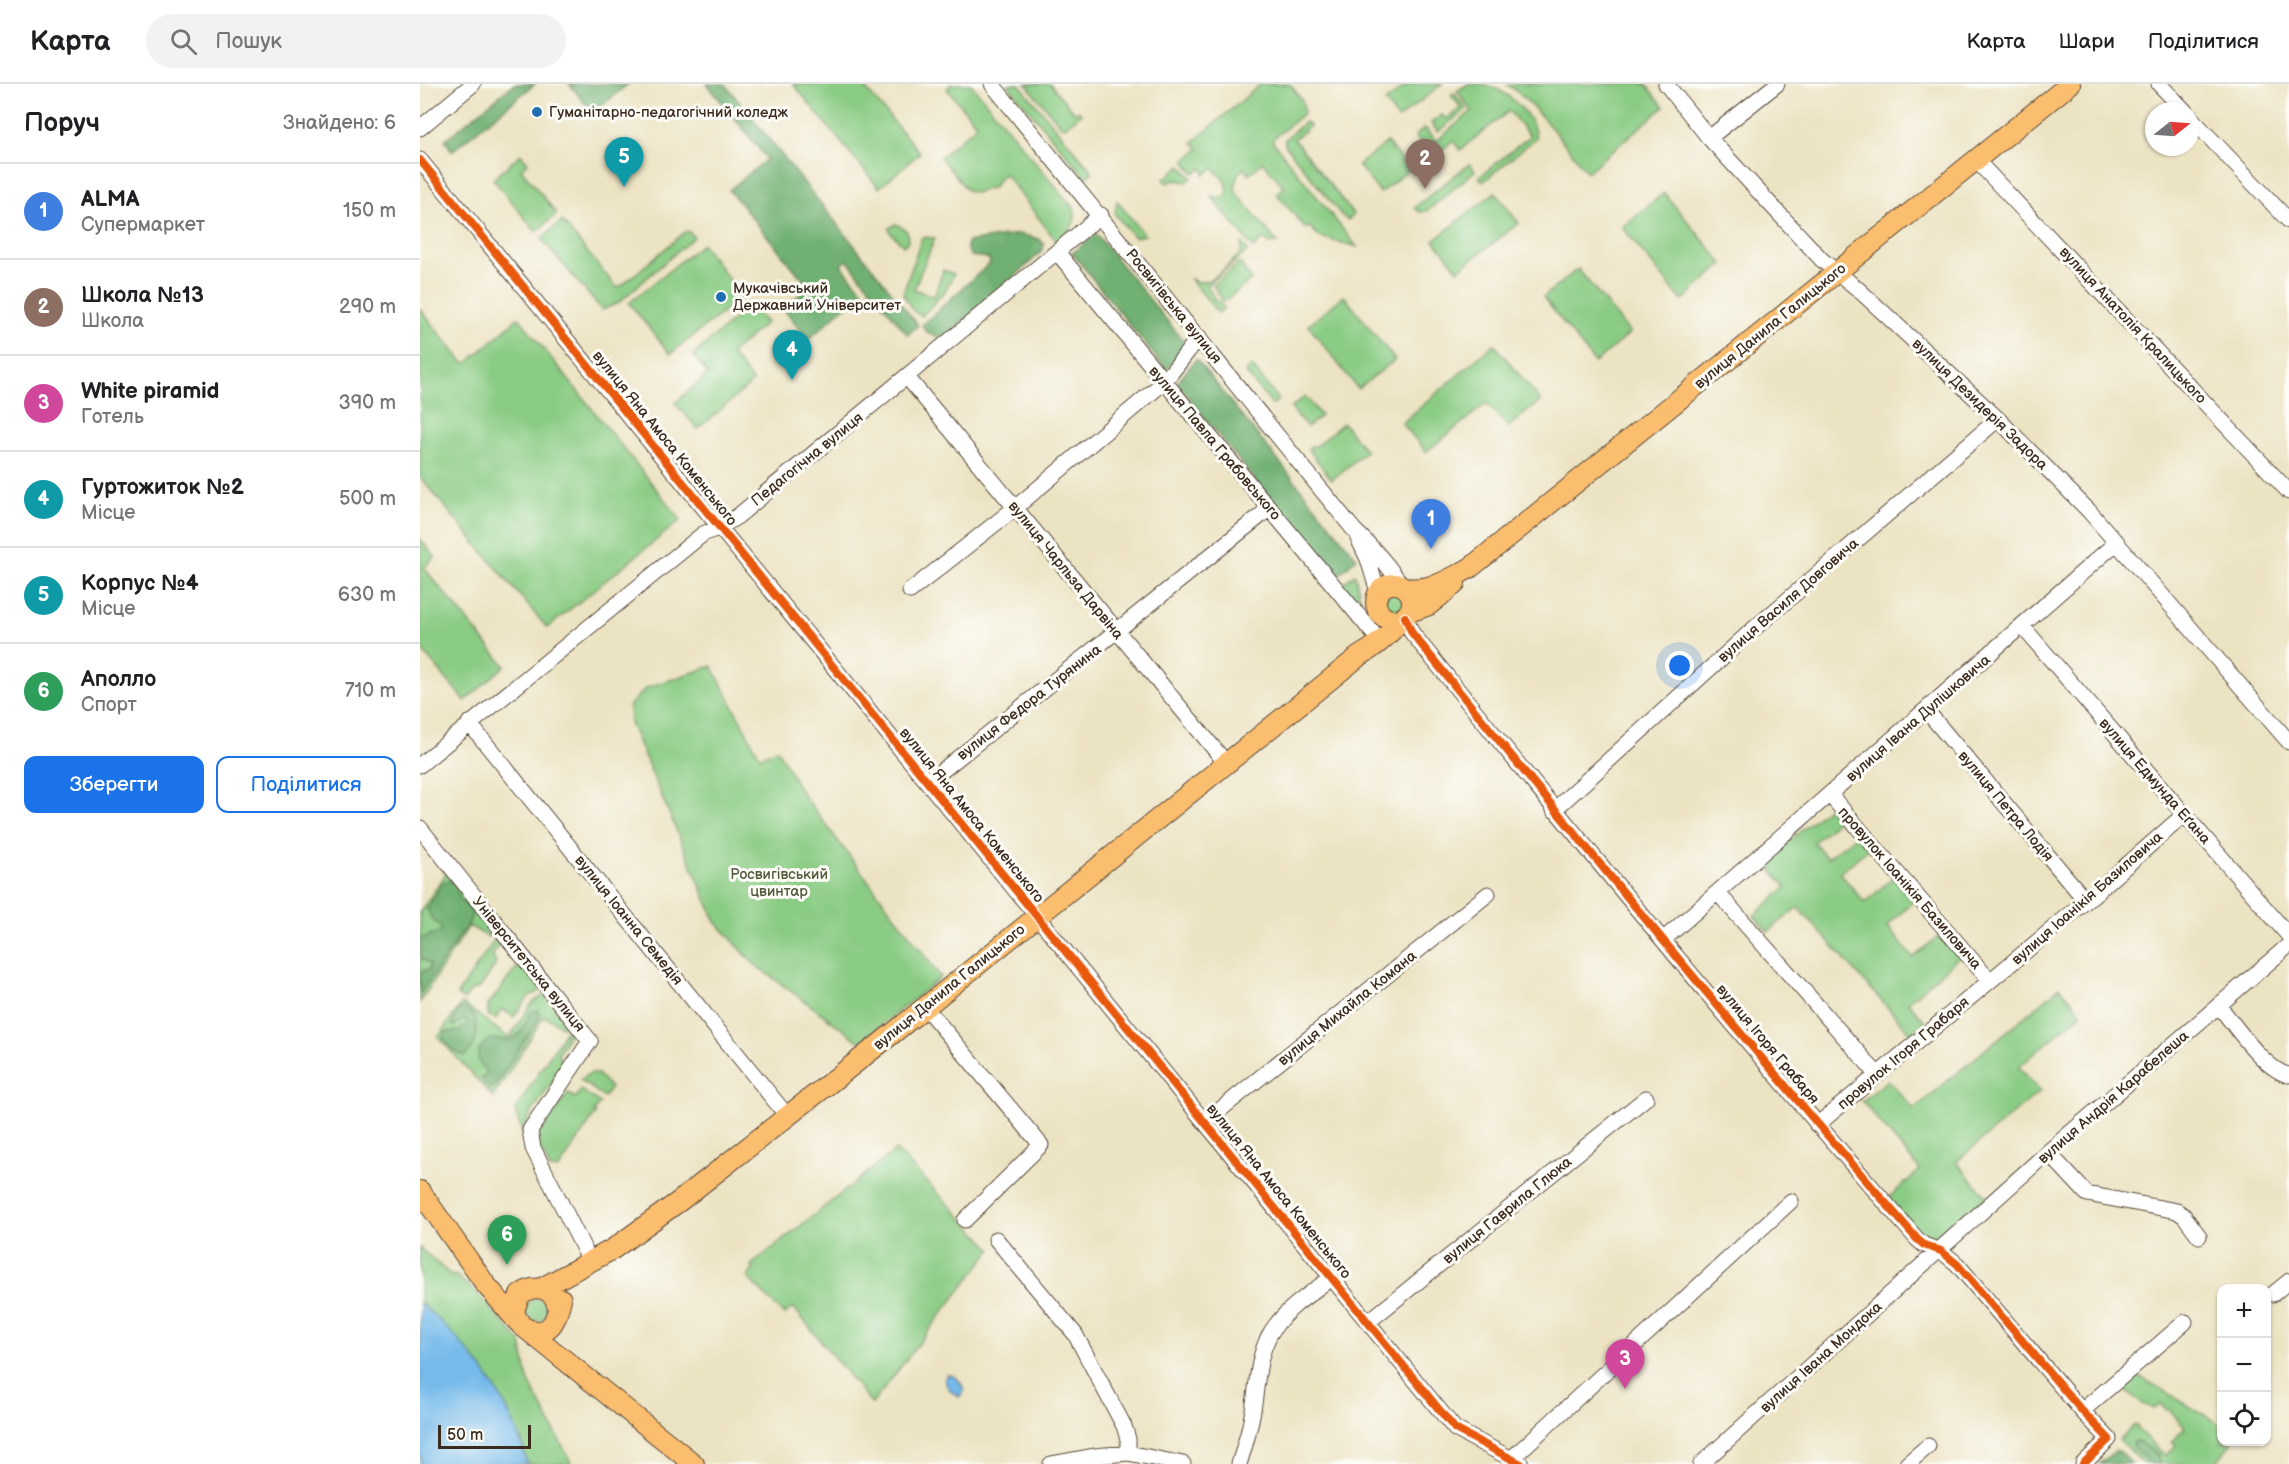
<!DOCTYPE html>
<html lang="uk">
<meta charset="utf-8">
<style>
:root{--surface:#fff;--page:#f2f2f2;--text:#202124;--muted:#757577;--line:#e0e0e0;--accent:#1a73e8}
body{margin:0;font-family:"Balsamiq Sans",sans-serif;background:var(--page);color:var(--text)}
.controls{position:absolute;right:18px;bottom:18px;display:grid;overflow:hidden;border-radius:12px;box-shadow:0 2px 4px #0004}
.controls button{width:54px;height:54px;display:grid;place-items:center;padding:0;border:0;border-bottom:2px solid var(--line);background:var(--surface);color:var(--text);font:30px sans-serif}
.compass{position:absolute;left:1725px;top:18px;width:54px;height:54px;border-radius:50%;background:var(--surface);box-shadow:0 2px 4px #0004;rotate:73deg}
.scale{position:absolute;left:18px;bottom:15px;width:93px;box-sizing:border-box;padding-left:6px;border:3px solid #3b2a1e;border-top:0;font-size:16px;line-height:21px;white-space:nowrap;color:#3b2a1e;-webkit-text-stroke:4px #fdfcf7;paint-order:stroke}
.you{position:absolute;left:1260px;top:582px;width:21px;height:21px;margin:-15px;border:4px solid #fff;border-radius:50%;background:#1a73e8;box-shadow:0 0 0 9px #1a73e833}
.badge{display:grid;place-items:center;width:39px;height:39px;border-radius:50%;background:var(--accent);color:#fff;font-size:20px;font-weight:700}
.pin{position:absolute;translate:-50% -50px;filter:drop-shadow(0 2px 3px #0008)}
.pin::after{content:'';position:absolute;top:32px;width:21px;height:18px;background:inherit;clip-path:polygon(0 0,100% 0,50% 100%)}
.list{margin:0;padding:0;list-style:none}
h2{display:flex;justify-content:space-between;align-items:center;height:78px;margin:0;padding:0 24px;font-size:26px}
h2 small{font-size:20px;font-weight:400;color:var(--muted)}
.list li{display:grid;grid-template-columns:39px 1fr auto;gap:18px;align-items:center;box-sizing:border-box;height:96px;padding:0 24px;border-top:2px solid var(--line)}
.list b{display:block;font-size:22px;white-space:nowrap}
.list p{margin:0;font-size:20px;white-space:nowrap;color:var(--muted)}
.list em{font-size:20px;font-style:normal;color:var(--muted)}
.actions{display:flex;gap:12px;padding:18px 24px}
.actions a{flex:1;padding:14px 0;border:2px solid var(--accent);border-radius:12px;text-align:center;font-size:21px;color:var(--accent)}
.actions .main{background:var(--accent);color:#fff}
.icon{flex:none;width:33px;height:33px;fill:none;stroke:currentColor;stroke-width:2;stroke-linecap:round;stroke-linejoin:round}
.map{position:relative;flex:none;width:1869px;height:1380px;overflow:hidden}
header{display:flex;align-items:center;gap:36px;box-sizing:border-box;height:84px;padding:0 30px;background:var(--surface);border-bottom:2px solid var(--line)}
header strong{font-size:28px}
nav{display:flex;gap:33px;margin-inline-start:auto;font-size:21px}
.search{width:420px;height:54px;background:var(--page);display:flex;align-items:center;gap:15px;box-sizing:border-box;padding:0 21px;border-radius:33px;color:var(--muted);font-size:22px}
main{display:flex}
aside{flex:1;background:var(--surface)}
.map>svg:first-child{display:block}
.green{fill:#8acc84;stroke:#627b51;stroke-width:1.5}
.forest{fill:#6fb072;stroke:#556d48;stroke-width:1.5}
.water{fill:#74baeb;stroke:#587284;stroke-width:1.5}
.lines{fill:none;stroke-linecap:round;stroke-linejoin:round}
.minor-casing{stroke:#564637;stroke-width:17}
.major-casing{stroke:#564637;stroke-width:22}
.minor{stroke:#fff;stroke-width:15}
.major{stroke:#fbbd6e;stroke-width:20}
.cycleway-casing{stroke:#fdfcf7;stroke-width:11}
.cycleway{stroke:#e8590c;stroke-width:8}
.poi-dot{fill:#1f6fb2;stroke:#fdfcf7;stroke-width:2}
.labels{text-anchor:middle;stroke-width:6;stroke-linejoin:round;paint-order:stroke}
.poi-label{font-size:15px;fill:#3b2a1e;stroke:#fdfcf7;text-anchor:start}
.street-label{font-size:15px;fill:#3b2a1e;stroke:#fdfcf7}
.park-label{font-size:15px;fill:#535b3d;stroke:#fdfcf7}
</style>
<header>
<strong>Карта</strong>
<div class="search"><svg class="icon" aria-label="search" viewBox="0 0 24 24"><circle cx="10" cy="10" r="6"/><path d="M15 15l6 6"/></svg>Пошук</div>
<nav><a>Карта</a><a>Шари</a><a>Поділитися</a></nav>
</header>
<main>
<aside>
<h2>Поруч<small>Знайдено: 6</small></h2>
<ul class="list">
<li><span class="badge" style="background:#3f7fe0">1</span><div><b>ALMA</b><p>Супермаркет</p></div><em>150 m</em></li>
<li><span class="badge" style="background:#8d6e63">2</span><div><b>Школа №13</b><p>Школа</p></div><em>290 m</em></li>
<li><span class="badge" style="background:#d1479c">3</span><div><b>White piramid</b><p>Готель</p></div><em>390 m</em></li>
<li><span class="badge" style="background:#0f9aa8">4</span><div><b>Гуртожиток №2</b><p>Місце</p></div><em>500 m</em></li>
<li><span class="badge" style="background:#0f9aa8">5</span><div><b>Корпус №4</b><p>Місце</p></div><em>630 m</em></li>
<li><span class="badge" style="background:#2e9e5b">6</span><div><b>Аполло</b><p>Спорт</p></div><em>710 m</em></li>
</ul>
<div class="actions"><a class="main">Зберегти</a><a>Поділитися</a></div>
</aside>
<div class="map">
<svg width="1869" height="1380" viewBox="0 0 1869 1380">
<rect width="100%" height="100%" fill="#fdfcf7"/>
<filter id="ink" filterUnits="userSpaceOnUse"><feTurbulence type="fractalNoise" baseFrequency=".0167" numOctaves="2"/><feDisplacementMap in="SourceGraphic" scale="12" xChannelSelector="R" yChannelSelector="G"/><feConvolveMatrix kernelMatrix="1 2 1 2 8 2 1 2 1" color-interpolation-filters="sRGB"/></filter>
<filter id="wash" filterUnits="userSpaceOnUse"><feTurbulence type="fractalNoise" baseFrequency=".008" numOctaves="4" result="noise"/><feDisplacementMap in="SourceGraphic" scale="24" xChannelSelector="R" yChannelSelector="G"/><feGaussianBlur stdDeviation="1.35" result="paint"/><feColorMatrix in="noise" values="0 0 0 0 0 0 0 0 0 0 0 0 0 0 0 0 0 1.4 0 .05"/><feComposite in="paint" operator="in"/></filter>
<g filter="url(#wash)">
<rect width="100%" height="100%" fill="#ece3c3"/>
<path class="green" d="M 373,0 L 442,0 L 500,69 L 459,104 Z
M 531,0 L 551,0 L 654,125 C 659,139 646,150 637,158 L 585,90 L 579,94 L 574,103 L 555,109 L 547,106 L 520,73 L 557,41 L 527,5 Z
M 587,0 L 599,0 L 673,88 L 666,94 Z
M 606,0 L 630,0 L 655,29 L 658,27 L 661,30 L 646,42 L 641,42 Z
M 841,0 L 870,0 L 882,16 L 884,29 L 853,55 L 853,58 L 937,163 L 900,153 L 889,142 L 886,145 L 857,110 L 864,103 L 843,78 L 829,90 L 824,84 L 818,90 L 815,104 L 817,110 L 858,159 L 849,160 L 844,155 L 833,164 L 791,112 L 800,114 L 806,112 C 812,101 800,92 793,84 L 784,91 L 783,84 L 774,89 L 764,77 L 779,65 L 773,58 Z
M 988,0 L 1022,0 L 978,35 L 965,18 Z
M 1048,0 C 1052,0 1058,0 1062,0 C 1085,4 1114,30 1116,54 L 1063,98 L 1059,93 L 1110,52 L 1089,27 L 1040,66 L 1033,57 L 1012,74 L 995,52 L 1005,44 L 1016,57 L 1052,27 L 1037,7 Z
M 1086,0 L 1226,0 L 1244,23 L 1167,88 C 1152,68 1106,10 1086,0 Z
M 1034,9 L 1047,25 L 1018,48 L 1011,39 L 1022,31 L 1026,35 L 1041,24 L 1031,11 Z
M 885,38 L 890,42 L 874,55 L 934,131 L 928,136 L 922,132 L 865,61 L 865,55 Z
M 967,58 L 989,86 L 960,109 L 938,81 Z
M 101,70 L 108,79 L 101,85 L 137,130 L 116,148 L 73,95 Z
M 1049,80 L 1055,87 L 1007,127 L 1000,128 L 994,124 Z
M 761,81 L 772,94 L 767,98 L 754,96 L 747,99 L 744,95 Z
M 1075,108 L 1099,139 L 1038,186 L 1014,156 Z
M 1244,109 L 1303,180 L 1262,217 L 1202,143 Z
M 697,117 L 725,151 L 716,153 L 713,152 L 695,130 Z
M 142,137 L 196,203 L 201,202 L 266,147 L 269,148 L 274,153 L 198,219 L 182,226 L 123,157 L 123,153 Z
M 476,140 L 487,147 L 488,157 L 484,162 L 470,148 L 469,144 Z
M 502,153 L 515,154 L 494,205 L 514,213 L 523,186 L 534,190 L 525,207 L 502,232 L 493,227 L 483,210 Z
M 822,159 L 828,167 L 787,201 L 796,217 L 800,218 L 804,224 L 798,229 L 770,194 C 787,208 807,181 820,170 Z
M 282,160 L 323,213 L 250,270 L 209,219 Z
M 818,180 L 821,180 L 831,196 L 805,217 L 803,217 L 793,201 Z
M 1158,185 L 1210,249 L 1175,279 L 1123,213 Z
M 924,212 L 975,276 L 938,305 L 888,241 Z
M 331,221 L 346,239 L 311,270 L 333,298 L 278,345 L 255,319 L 288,290 L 273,271 Z
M 0,225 L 43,278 L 47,279 L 98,234 L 100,235 L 261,436 L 127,544 L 0,393 Z
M 1074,260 L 1121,317 L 1088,343 L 1067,319 L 1006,368 L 982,339 Z
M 832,282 L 859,316 L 852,321 L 825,288 Z
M 885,312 L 901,332 L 887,343 L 871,324 Z
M 923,339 L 946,367 L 912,396 L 888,365 L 891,362 L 896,362 Z
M 0,455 L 15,473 L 4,484 L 85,582 L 45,617 L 0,564 Z
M 935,490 L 944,533 L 921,501 Z
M964 518a10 10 0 1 1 20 0a10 10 0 1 1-20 0Z
M 292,582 L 340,673 L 357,665 L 382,709 L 521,893 L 440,958 L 334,880 L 296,838 L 210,639 L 209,622 L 226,604 Z
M 1410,722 L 1420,735 L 1394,758 L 1407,774 L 1437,751 L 1449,764 L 1420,789 L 1445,819 L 1473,793 L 1493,818 L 1467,842 L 1493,874 L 1521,850 L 1540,872 L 1488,918 L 1506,938 L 1491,950 L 1378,823 L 1348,848 L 1334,832 L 1366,803 L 1344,778 Z
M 27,788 L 74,845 L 68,853 L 49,842 L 0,918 L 0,828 Z
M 78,851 L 82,855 L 73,871 L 76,880 L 60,904 L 52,906 L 44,916 L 37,911 Z
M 101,880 L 120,904 L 119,908 L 109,912 L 94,933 L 82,925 L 76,935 L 68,931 L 68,921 L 98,882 Z
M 1640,903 L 1662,929 L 1599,983 L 1620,1007 L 1536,1078 L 1567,1113 L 1520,1156 C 1501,1161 1480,1127 1468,1114 L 1500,1086 L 1442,1017 L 1468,996 L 1494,1025 Z
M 124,911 L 147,937 L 143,943 L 124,932 L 73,1013 L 18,953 L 41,920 L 45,921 L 89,954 L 112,919 Z
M 149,941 L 153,944 L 138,969 L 142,980 L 142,986 C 130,1004 106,1030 103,1051 L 95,1026 Z
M 170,989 L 178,990 L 191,1004 L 184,1013 L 160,996 Z
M 161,1006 L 180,1019 L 174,1027 L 176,1029 L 140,1083 L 137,1085 L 130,1085 L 117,1058 L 117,1053 L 148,1009 L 155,1014 Z
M 476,1066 L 572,1165 L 452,1320 L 373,1223 L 364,1231 L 327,1193 L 334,1185 L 330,1182 Z
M 0,1164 L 33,1193 L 35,1191 L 55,1207 L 101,1258 L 108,1296 L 152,1380 L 107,1380 L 102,1357 L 0,1217 Z
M106 1226a11 11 0 1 1 22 0a11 11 0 1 1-22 0Z
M 1719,1292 L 1801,1341 L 1802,1358 L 1812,1358 L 1795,1380 L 1724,1380 L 1699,1356 L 1715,1340 L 1718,1342 L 1716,1344 L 1746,1372 L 1756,1361 L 1752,1357 L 1765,1344 L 1749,1325 L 1747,1326 L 1740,1319 L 1735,1324 L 1722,1320 L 1702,1302 L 1712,1293 Z"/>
<path class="forest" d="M 94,0 L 115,0 L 32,67 L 25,56 Z
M 149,0 L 208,0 L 173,29 Z
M 287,0 L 305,0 L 498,241 L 488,251 L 427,176 L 421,181 L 443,207 L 388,256 L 363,224 L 389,203 L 309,106 L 347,75 Z
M 598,150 L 619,155 L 624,161 L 622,167 L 580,206 L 570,209 L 566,216 L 527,252 C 515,254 508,252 502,241 L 570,179 L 568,174 L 551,172 L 547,165 L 547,158 Z
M 676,150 L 767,261 L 746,286 L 652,169 Z
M 776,275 L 937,474 L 914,495 L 757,299 Z
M 31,797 L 36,801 L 41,818 L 46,820 L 52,830 L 49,839 L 0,910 L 0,891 L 4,886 L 9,886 L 10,880 L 1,874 L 0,855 L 21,847 L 21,843 L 12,835 L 7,824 L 23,798 Z
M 45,924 L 54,931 C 58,948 59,961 44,972 L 33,966 L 23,955 L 25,948 L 39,947 L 48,940 L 47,936 L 43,936 L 34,942 L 32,940 L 39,925 Z
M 117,926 L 120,930 L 118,936 L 78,997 L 72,1005 L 66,1001 L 62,993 L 66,991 L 66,987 C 54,975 56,963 71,955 C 77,955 85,957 91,955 C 101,952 105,937 111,928 Z
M 1714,1358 L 1719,1358 L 1738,1370 L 1739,1380 L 1731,1380 L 1712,1362 Z
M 1695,1367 L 1701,1369 L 1712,1380 L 1679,1380 Z"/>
<path class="water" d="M 0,1219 C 49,1260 93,1317 107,1380 L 0,1380 Z
M 527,1291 C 536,1290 542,1299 544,1307 L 539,1313 C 532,1308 526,1304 525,1295 Z"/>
</g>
<g filter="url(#ink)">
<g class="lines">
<defs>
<path id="minor" d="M 572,0 L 934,446 C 952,463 968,480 981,501
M 1246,0 L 1289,54 L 1402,176 L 1439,206 L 1578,335 L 1669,427 L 1869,658
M 1739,0 L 1765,27
M 1770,33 L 1869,137
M 0,44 L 53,0
M 1289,54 L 1357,0
M 0,76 L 1035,1345 L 1101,1380
M 1556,76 L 1869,408
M 637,168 L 953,549
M 487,293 L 806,679
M 938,454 L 948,475 L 958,508
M 490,507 L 595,424 L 744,298 L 779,253
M 985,533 L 992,549 C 1157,754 1324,957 1497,1155 L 1504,1161 L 1521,1167 L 1537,1180 L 1662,1327 L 1689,1355 L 1663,1380
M 1602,542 L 1869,852
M 1506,626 L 1666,817
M 49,639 L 368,1033
M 0,681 L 283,450 L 300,443 L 318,432 L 681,131
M 508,698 L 850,424
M 1410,711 L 1570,897
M 1134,726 L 1329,549 L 1578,335
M 0,744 L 170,957 L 110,1046 L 113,1064 L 171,1179
M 1298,809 L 1457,990
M 1243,856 L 1697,458
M 1799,922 C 1815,941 1845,987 1869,991
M 505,923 L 621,1061 L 545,1136
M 785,1038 L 1068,810
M 1397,1041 L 1666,817 L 1765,730
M 1628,1068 L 1667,1110 L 1757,1127 L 1764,1132 L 1779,1152
M 576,1155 L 655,1250 L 704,1342 L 708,1355 L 708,1369
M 1853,1210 L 1869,1197
M 948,1238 L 1226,1014
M 1662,1327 L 1765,1238
M 1091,1375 L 1371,1117
M 631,1380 L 674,1372 L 708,1369 L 763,1380
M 819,1380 C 825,1362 830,1344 833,1326 C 838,1298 837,1265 856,1241 C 870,1222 893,1208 912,1193
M 1281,1380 L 1628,1068 L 1869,861
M 1487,1380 L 1508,1362"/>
<path id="major" d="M956 518a18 18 0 1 1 36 0a18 18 0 1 1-36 0Z
M 986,504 C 1013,507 1027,496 1050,484 L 1650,0
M 989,528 L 1009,521 L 1035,500
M 0,1107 L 66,1201 L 98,1238
M 122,1204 L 193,1165 L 261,1116 L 467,954 L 938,573 C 956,563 970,551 982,534
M 138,1226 C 136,1205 117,1198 100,1211 L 95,1224 L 95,1231 L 101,1241 L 274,1380
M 105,1244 C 132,1255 136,1235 141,1215"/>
</defs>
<use href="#minor" class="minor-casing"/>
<use href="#major" class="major-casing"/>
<use href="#minor" class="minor"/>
<use href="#major" class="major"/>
<defs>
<path id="cycleway" d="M 0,76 L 1035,1345 L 1101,1380
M 985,533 L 992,549 C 1157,754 1324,957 1497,1155 L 1504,1161 L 1521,1167 L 1537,1180 L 1662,1327 L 1689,1355 L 1663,1380"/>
</defs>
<use href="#cycleway" class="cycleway-casing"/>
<use href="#cycleway" class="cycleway"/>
</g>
</g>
<g class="poi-dot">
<circle cx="117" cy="28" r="6"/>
<circle cx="301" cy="213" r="6"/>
</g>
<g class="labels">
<g class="poi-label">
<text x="129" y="33">Гуманітарно-педагогічний коледж</text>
<text x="313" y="209">Мукачівський<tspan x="313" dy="17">Державний Університет</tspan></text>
</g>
<g class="street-label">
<text transform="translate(754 222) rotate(51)" y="5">Росвигівська вулиця</text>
<text transform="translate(1713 241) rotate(47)" y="5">вулиця Анатолія Кралицького</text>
<text transform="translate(1350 242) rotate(-39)" y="5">вулиця Данила Галицького</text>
<text transform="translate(1560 320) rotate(44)" y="5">вулиця Дезидерія Задора</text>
<text transform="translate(245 354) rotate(51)" y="5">вулиця Яна Амоса Коменського</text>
<text transform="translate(795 359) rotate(50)" y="5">вулиця Павла Грабовського</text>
<text transform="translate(387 375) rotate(-39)" y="5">Педагогічна вулиця</text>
<text transform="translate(646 486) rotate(51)" y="5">вулиця Чарльза Дарвіна</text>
<text transform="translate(1368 516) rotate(-41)" y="5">вулиця Василя Довговича</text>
<text transform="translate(609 618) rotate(-38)" y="5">вулиця Федора Турянина</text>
<text transform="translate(1498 634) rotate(-41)" y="5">вулиця Івана Дулішковича</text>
<text transform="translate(1735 697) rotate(49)" y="5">вулиця Едмунда Еґана</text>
<text transform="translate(1586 722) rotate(50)" y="5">вулиця Петра Лодія</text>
<text transform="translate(552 731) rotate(51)" y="5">вулиця Яна Амоса Коменського</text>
<text transform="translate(1490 804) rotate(49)" y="5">провулок Іоанікія Базиловича</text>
<text transform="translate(1667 814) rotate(-41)" y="5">вулиця Іоанікія Базиловича</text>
<text transform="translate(209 836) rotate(51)" y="5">вулиця Іоанна Семедія</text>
<text transform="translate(109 880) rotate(51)" y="5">Університетська вулиця</text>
<text transform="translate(529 903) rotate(-39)" y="5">вулиця Данила Галицького</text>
<text transform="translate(927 924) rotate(-39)" y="5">вулиця Михайла Комана</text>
<text transform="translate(1348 960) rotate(50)" y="5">вулиця Ігоря Грабаря</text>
<text transform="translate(1483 969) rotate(-40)" y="5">провулок Ігоря Грабаря</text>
<text transform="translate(1693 1013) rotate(-41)" y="5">вулиця Андрія Карабелеша</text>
<text transform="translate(859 1107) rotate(51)" y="5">вулиця Яна Амоса Коменського</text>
<text transform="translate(1087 1126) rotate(-39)" y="5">вулиця Гаврила Глюка</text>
<text transform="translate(1401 1273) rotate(-42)" y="5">вулиця Івана Мондока</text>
</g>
<g class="park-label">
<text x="359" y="795">Росвигівський<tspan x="359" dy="17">цвинтар</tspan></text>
</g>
</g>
</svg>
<div class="controls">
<button>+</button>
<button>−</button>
<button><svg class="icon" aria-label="locate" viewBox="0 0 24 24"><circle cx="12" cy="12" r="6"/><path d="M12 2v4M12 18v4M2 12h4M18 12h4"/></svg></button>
</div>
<svg class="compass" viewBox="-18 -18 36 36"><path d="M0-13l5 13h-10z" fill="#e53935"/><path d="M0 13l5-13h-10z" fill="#757577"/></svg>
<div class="scale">50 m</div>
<div class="you"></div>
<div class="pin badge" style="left:1011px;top:465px;background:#3f7fe0">1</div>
<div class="pin badge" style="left:1005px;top:105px;background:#8d6e63">2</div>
<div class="pin badge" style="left:1205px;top:1305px;background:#d1479c">3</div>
<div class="pin badge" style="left:372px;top:296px;background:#0f9aa8">4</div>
<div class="pin badge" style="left:204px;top:103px;background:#0f9aa8">5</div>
<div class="pin badge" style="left:87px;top:1181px;background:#2e9e5b">6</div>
</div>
</main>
